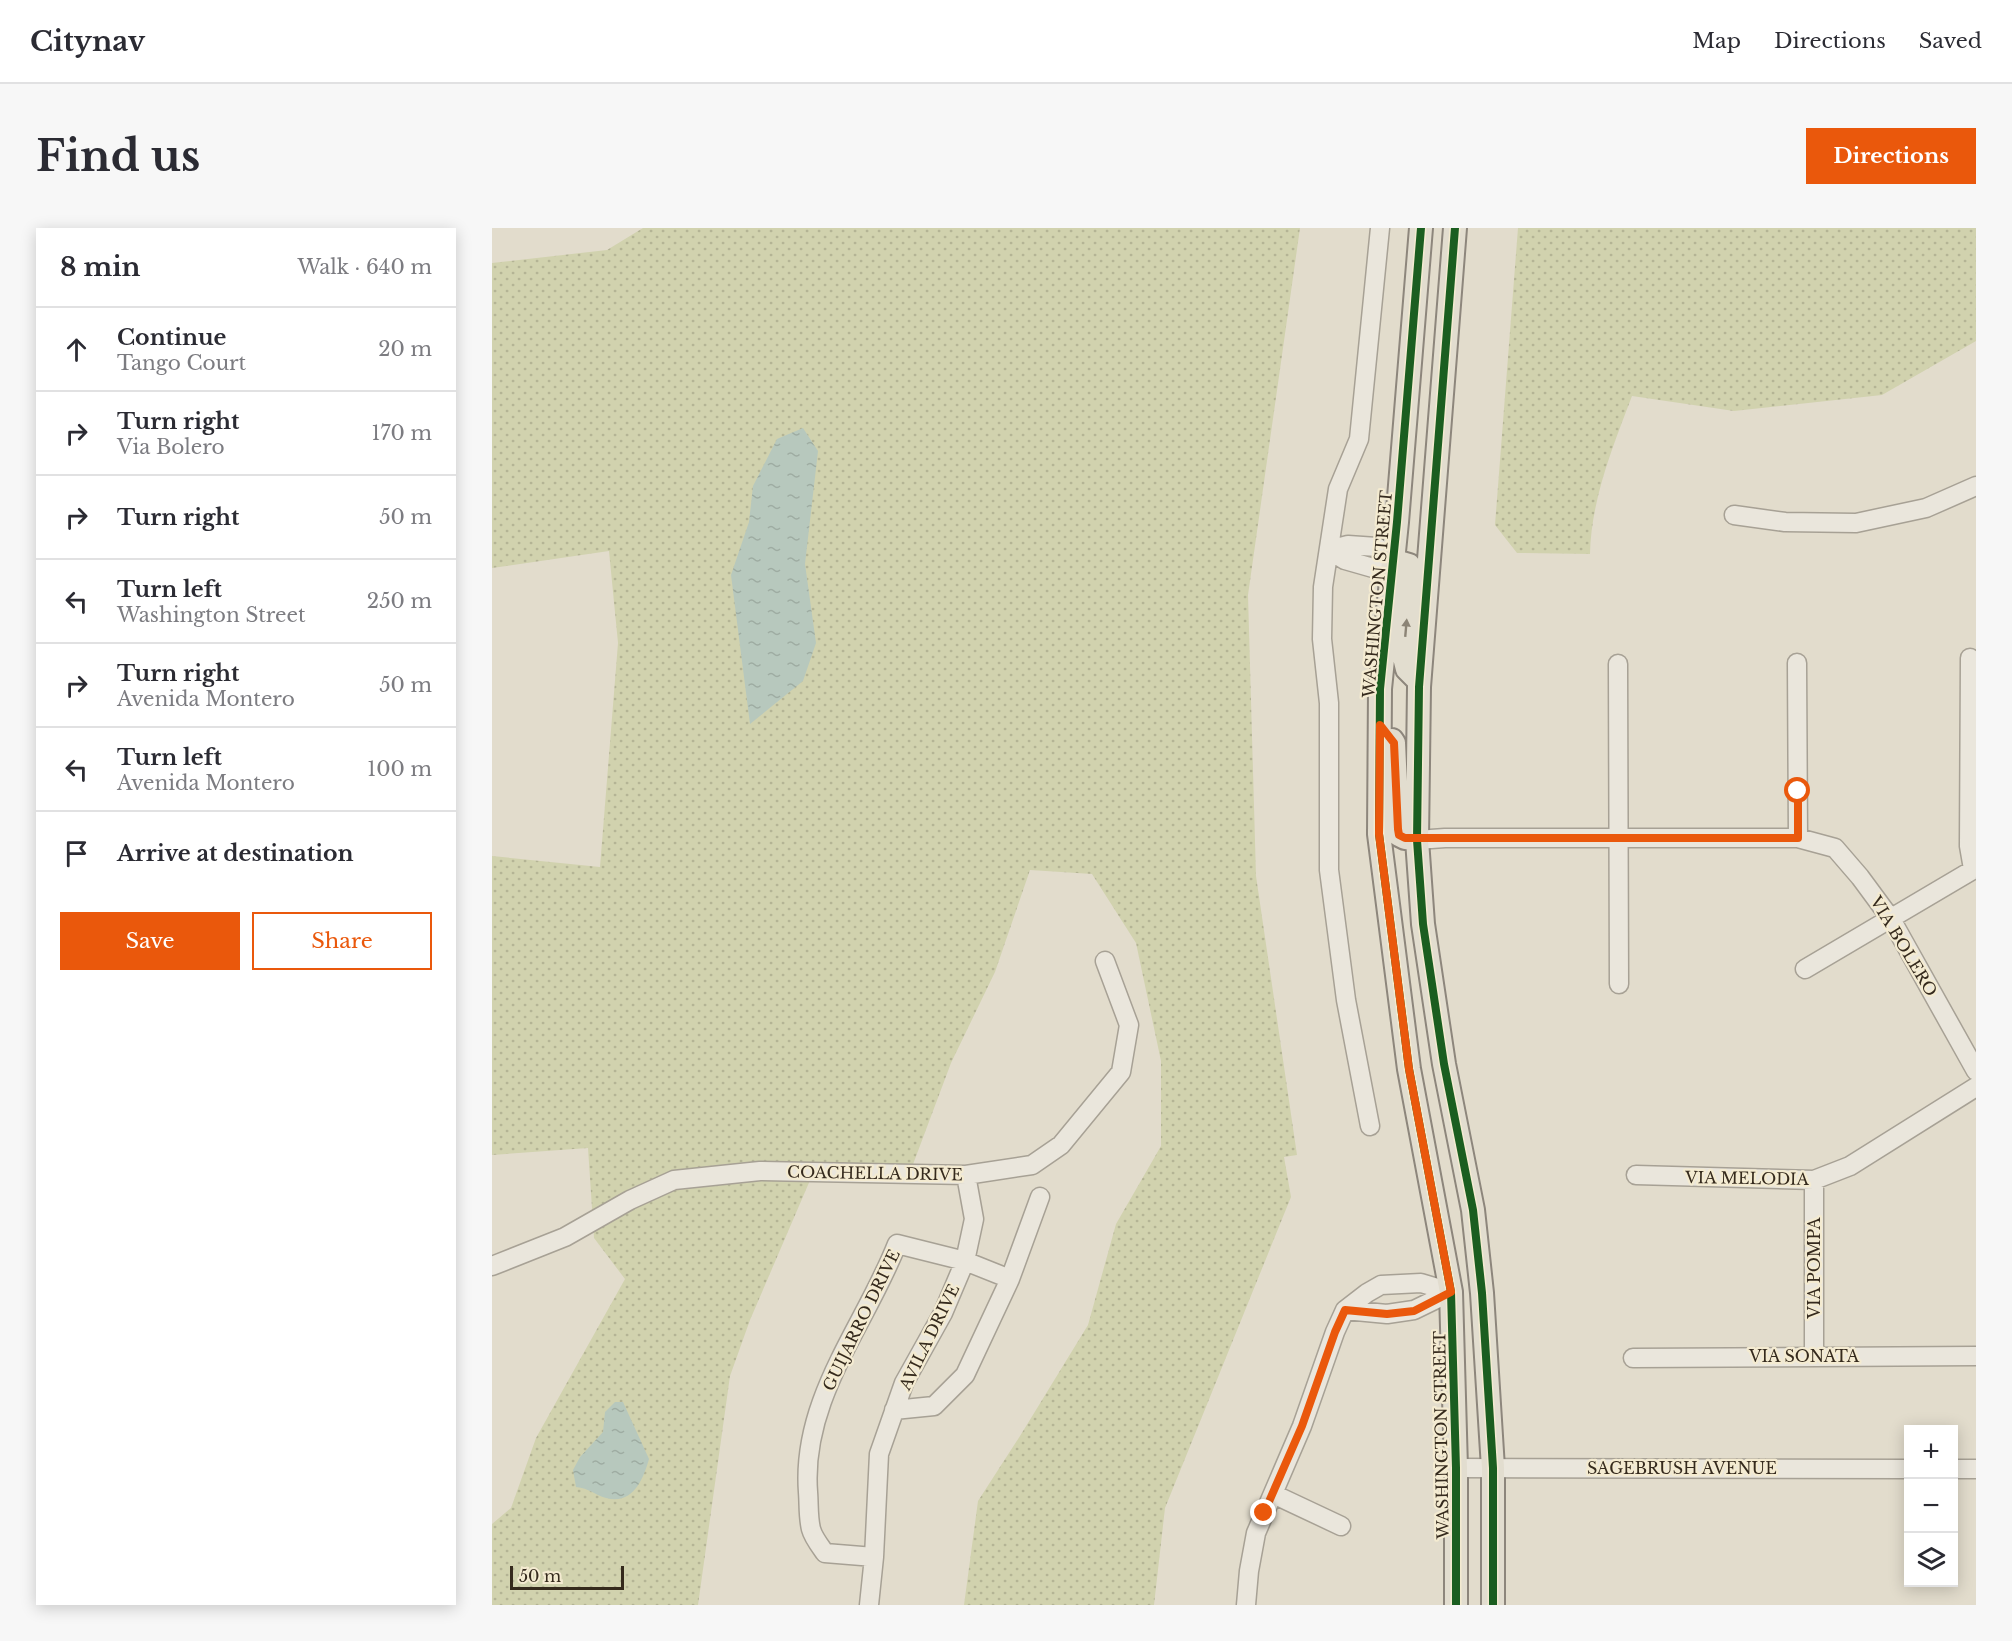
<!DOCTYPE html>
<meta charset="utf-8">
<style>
:root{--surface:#fff;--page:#f7f7f7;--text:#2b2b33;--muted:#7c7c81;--line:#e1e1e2;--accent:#ea580c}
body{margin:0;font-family:"Libre Baskerville",serif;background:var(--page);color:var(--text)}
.controls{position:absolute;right:18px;bottom:18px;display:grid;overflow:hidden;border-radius:0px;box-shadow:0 3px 15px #0003}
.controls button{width:54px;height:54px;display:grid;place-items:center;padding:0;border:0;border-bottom:2px solid var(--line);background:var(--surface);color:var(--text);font:30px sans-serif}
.scale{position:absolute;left:18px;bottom:15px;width:114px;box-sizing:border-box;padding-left:6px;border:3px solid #352a1d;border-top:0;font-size:16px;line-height:21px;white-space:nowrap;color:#352a1d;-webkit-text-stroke:4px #f4ebd1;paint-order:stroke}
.stop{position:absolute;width:18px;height:18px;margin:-14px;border:4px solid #ea580c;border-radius:50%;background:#fff}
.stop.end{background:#ea580c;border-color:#fff;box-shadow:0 2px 6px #0008}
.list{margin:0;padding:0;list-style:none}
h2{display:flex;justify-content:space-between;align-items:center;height:78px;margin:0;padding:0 24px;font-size:26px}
h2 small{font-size:20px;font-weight:400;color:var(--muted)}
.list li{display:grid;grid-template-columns:39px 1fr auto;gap:18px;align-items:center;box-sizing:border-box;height:84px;padding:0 24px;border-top:2px solid var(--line)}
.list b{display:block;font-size:22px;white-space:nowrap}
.list p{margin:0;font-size:20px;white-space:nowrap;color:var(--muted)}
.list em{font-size:20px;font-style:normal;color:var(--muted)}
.actions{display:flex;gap:12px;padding:18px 24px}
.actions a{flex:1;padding:14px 0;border:2px solid var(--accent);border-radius:0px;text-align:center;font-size:21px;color:var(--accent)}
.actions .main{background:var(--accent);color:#fff}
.icon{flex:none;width:33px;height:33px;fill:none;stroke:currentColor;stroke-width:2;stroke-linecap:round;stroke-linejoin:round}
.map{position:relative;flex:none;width:1484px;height:1377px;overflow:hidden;border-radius:0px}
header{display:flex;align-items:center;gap:36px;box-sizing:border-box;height:84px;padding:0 30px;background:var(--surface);border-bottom:2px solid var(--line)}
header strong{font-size:28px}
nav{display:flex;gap:33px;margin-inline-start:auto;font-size:21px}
.intro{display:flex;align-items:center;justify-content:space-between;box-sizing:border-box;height:144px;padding:0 36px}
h1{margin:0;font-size:42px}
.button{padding:15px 27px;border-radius:0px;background:var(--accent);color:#fff;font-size:21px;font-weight:700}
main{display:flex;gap:36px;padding:0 36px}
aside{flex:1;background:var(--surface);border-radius:0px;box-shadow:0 3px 15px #0003}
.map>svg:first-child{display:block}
.green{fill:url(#green-dots)}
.water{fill:url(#water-ripples)}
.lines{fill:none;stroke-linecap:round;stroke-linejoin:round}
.minor-casing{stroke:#a7a195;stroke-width:21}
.major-casing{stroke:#8d867c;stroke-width:26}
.minor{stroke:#eae6dc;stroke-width:18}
.major{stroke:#e2ddcf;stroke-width:22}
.cycleway-casing{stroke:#f4ebd1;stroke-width:11}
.cycleway{stroke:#1b5e20;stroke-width:8}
.oneway{fill:#8c8476}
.route{stroke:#ea580c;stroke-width:8}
.labels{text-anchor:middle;stroke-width:4.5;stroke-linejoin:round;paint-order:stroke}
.street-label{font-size:16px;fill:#352a1d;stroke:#f4ebd1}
</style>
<header>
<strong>Citynav</strong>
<nav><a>Map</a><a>Directions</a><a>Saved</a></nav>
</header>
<div class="intro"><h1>Find us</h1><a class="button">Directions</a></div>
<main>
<aside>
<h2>8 min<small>Walk · 640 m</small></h2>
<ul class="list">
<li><svg class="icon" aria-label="ahead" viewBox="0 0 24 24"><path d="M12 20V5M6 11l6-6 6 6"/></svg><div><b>Continue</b><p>Tango Court</p></div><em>20 m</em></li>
<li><svg class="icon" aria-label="right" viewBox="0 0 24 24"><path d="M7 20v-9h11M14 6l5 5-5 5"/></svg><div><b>Turn right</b><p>Via Bolero</p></div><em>170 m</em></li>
<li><svg class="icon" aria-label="right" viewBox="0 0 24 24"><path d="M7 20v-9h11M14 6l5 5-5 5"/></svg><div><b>Turn right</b></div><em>50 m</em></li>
<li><svg class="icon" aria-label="left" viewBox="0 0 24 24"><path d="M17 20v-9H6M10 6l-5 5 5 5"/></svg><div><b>Turn left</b><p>Washington Street</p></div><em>250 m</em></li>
<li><svg class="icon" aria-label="right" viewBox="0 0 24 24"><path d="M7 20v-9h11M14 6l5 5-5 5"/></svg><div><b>Turn right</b><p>Avenida Montero</p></div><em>50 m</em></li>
<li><svg class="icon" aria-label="left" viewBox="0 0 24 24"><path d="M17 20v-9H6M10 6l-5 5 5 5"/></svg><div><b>Turn left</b><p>Avenida Montero</p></div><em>100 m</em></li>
<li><svg class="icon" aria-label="arrive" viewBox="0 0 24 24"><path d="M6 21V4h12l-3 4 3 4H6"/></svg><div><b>Arrive at destination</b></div></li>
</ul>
<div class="actions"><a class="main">Save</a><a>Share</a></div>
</aside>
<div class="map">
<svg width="1484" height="1377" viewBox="0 0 1484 1377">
<defs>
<pattern id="green-dots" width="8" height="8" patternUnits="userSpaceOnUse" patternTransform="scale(1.5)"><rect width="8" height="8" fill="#d1d2ae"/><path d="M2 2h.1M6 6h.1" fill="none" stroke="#b4b495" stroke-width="1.8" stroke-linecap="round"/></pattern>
<pattern id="water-ripples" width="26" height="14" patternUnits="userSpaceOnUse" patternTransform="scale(1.5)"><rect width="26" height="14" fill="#b7c8bd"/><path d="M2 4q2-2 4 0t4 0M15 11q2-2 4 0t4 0" fill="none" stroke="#9eaca2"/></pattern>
</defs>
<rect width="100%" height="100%" fill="#e2dccc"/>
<path class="green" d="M 151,0 L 808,0 L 756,367 L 764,648 L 805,927 L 792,929 L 799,969 L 673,1280 L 662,1377 L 472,1377 L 486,1273 L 528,1208 L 596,1097 L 624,996 L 669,918 L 669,833 L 644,715 L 600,646 L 538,642 L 503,744 L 459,835 L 417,947 L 322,943 L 258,1092 L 238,1148 L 206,1377 L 0,1377 L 0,1296 L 19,1280 L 44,1210 L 133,1051 L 102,1010 L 96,920 L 0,927 L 0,628 L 108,639 L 126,415 L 117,323 L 0,340 L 0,35 L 115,22 Z
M 1026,0 L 1484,0 L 1484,113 L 1390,167 L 1242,183 L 1140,168 C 1121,218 1099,272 1098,326 L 1025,325 L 1003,297 Z"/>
<path class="water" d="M 311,200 L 326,223 L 313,336 L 324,415 L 311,453 L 258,496 L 239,347 L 257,294 L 261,258 L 285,211 Z
M 123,1174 L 131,1174 L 157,1231 C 151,1252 141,1277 114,1270 C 103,1267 97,1260 84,1259 L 81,1242 L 88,1229 L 111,1204 L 113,1184 Z"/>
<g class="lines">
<defs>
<path id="minor" d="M 1242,287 L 1293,294 L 1364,295 L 1434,280 L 1484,258
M 856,317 L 885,319 L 900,332 L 881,340 L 853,332 L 837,322 Z
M 1478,430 L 1477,618 L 1481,641
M 1305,435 L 1306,610
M 1126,436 L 1127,756
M 925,612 L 953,610 L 1306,610 L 1343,620 L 1368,649 L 1399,691 L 1484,843
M 1313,741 L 1484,640
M 878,898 L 854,772 L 837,642 L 837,475 L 830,411 L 831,359 L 846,261 L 867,211 L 888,0
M 1144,947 L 1322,952 L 1358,938 L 1484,859
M 1322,952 L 1322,1128
M 0,1038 L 73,1009 L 138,972 L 182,952 L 268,943 L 474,947 L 540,937 L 569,917 L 629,844 L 637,797 L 613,733
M 518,1051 L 548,969
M 853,1082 L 895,1086 L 922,1082 L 959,1064
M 1141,1130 L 1484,1128
M 964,1240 L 1416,1241
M 1462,1241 L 1484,1241
M 781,1266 L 849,1298
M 382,1329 L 333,1325 C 328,1318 321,1309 319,1301 C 316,1289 317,1276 316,1264 C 309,1171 373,1098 405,1016 L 473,1033 L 518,1051 L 473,1147 L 442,1178 L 402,1182
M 377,1377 L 382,1329 L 387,1226 L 412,1155 L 451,1085 L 473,1033 L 482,991 L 474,947
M 754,1377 L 757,1343 L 764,1305 L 810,1198 L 843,1104 L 853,1082 L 875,1065 L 889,1057 L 929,1055 L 959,1064"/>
<path id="major" d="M 929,0 L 905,294 L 888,461 L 887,606 L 917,841 L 959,1064 L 964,1240 L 964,1377
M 963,0 L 927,459 L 925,612 L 931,696 L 952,836 L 981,982 L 990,1065 L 1001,1240 L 1001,1377
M 900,332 L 917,337 L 920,343 L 912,429 L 915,441 L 927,453
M 900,512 L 902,515 L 906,601 L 907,607 L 913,610 L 925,612"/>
</defs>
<use href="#minor" class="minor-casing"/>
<use href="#major" class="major-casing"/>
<use href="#minor" class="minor"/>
<use href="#major" class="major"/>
<defs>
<path id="cycleway" d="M 929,0 L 905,294 L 888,461 L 887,606 L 917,841 L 959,1064 L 964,1240 L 964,1377
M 963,0 L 927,459 L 925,612 L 931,696 L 952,836 L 981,982 L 990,1065 L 1001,1240 L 1001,1377"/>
</defs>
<use href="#cycleway" class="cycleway-casing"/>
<use href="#cycleway" class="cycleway"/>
</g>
<defs><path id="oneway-solid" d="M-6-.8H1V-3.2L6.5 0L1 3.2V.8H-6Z" transform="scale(1.5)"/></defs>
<use class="oneway" href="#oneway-solid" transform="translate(914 400) rotate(-85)"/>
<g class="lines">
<path class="route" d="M 772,1285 L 810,1198 L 843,1104 L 853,1082 L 895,1086 L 922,1083 L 959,1064 L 917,841 L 887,606 L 888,497 L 902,515 L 906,601 L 907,607 L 913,610 L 1306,610 L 1306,563"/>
</g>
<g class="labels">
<g class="street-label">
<text transform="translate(885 366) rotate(-85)" y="6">WASHINGTON STREET</text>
<text transform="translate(1412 718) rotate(59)" y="6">VIA BOLERO</text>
<text transform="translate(383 945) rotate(1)" y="6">COACHELLA DRIVE</text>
<text transform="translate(1255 950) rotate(1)" y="6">VIA MELODIA</text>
<text transform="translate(1322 1040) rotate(-90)" y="6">VIA POMPA</text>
<text transform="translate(369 1092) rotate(-64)" y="6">GUIJARRO DRIVE</text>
<text transform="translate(437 1109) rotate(-64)" y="6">AVILA DRIVE</text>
<text x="1312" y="1134">VIA SONATA</text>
<text transform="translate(949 1207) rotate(-91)" y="6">WASHINGTON STREET</text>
<text x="1190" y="1246">SAGEBRUSH AVENUE</text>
</g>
</g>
</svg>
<div class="controls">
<button>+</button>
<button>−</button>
<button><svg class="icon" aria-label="layers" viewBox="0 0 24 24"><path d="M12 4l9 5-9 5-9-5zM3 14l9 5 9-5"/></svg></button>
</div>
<div class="scale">50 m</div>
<div class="stop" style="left:1306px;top:563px"></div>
<div class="stop end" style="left:772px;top:1285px"></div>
</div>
</main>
